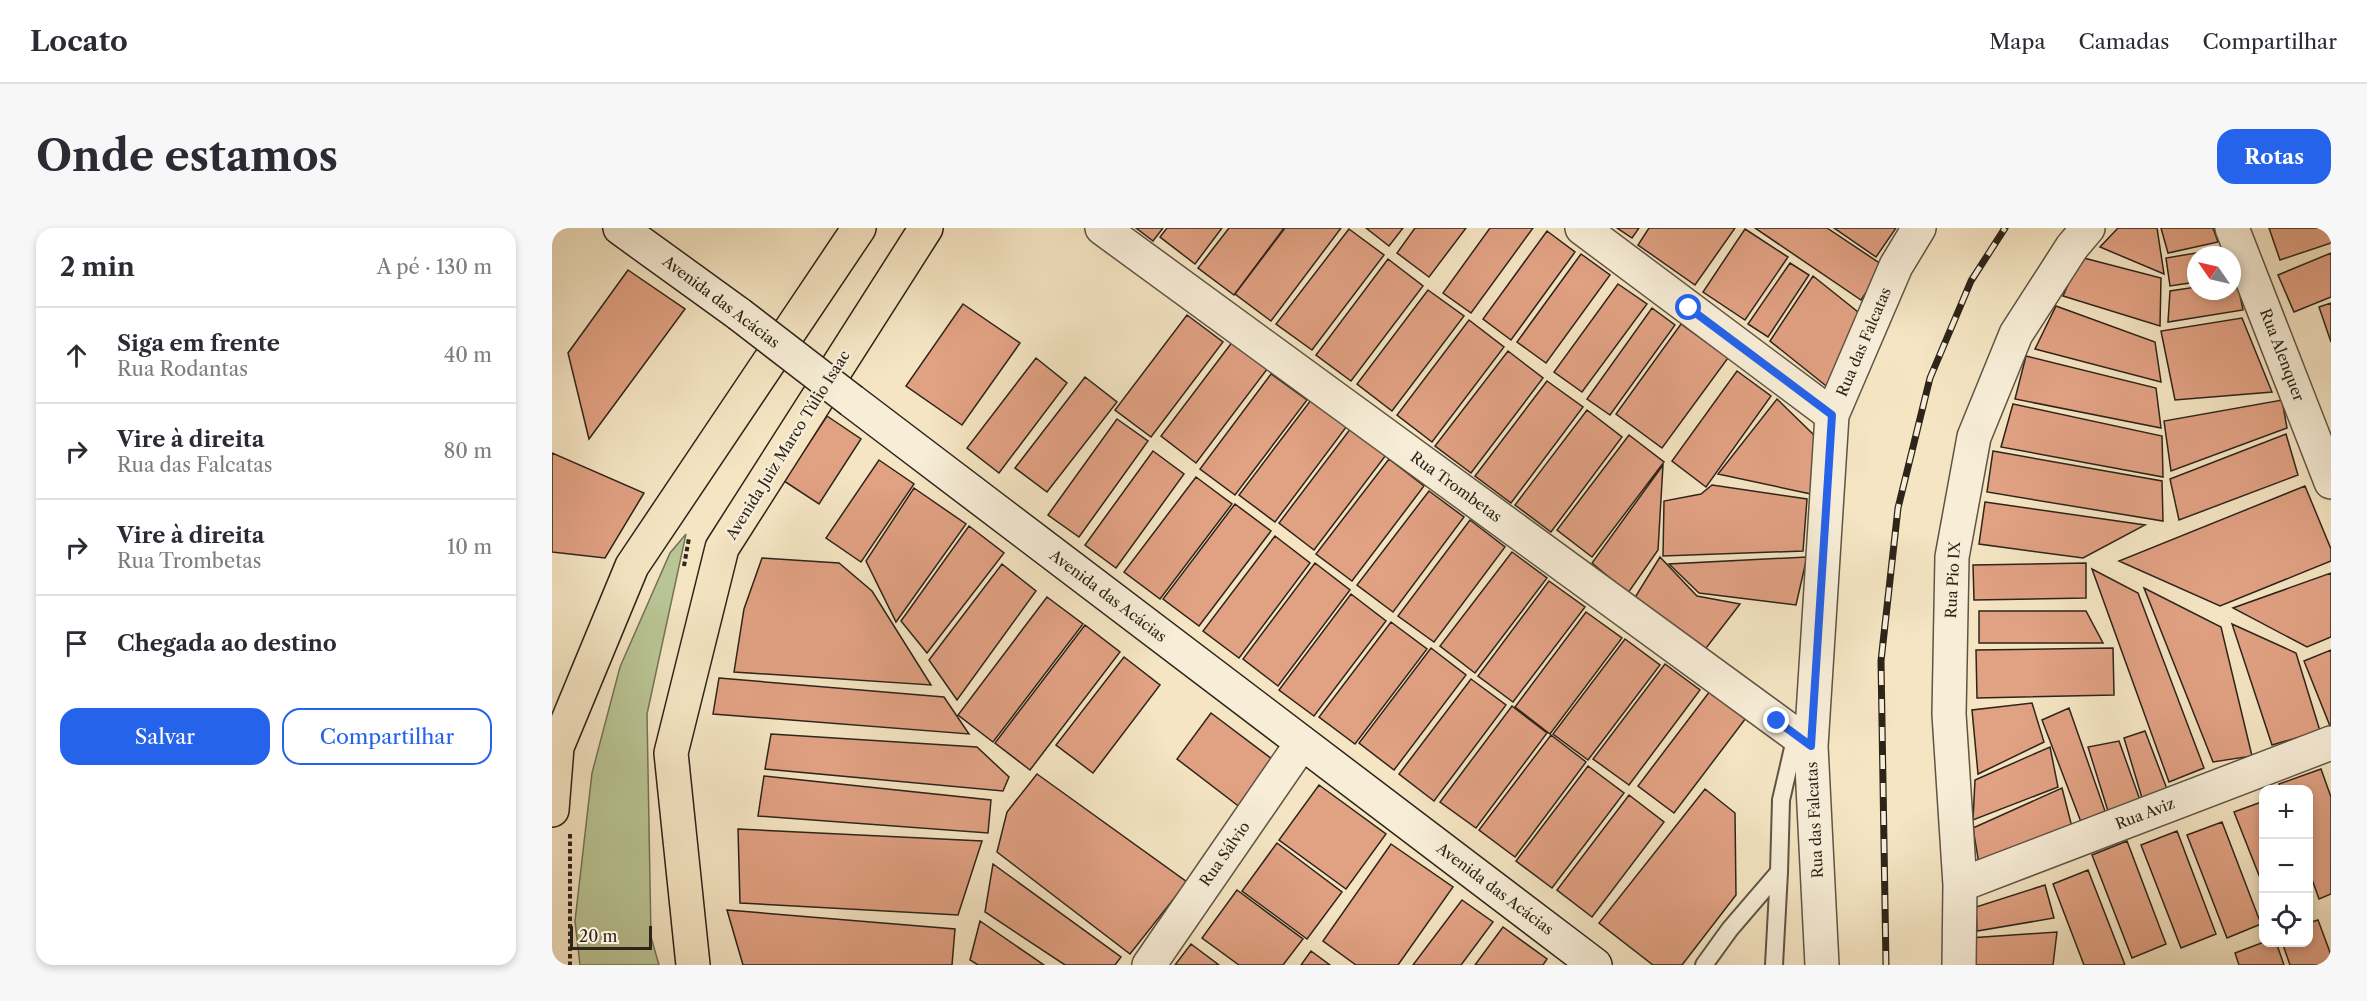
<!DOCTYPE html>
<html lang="pt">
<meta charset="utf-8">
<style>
:root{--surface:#fff;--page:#f7f7f7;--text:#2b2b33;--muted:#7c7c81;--line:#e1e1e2;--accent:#2563eb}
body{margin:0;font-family:"Libre Caslon Text",serif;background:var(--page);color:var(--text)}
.controls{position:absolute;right:18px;bottom:18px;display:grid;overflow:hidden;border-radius:12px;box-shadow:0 3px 9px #0003}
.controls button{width:54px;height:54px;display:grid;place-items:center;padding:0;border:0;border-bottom:2px solid var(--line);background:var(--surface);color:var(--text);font:30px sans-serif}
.compass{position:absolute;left:1635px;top:18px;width:54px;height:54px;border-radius:50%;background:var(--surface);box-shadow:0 3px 9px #0003;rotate:304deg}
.scale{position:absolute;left:18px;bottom:15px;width:82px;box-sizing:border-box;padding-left:6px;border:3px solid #2d241a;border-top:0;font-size:16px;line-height:21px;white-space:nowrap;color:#2d241a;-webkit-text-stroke:4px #f8eed8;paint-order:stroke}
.stop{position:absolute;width:18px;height:18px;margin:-14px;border:4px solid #2563eb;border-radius:50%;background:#fff}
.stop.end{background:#2563eb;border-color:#fff;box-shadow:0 2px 6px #0008}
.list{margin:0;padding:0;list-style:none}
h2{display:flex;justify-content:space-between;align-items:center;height:78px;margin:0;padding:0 24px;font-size:26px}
h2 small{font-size:20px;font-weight:400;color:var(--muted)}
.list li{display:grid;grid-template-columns:39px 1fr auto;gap:18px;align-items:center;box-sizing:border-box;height:96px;padding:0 24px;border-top:2px solid var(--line)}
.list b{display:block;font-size:22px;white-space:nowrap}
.list p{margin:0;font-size:20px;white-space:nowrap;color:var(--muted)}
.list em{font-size:20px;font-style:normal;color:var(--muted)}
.actions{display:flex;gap:12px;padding:18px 24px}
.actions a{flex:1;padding:14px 0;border:2px solid var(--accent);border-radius:18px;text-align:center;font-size:21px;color:var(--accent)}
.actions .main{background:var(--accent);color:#fff}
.icon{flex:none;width:33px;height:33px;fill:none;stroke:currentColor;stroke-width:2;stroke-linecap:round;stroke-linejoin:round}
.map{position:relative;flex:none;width:1779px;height:737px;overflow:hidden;border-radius:18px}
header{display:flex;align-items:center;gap:36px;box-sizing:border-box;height:84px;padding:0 30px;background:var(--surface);border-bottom:2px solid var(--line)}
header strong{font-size:28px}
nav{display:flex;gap:33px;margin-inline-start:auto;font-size:21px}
.intro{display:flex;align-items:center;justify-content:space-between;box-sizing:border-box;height:144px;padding:0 36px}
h1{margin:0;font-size:42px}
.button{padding:15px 27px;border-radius:18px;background:var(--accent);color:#fff;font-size:21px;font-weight:700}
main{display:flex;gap:36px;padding:0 36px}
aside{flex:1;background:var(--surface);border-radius:18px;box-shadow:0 3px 9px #0003}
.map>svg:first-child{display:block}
.green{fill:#bac595;stroke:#747458;stroke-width:1.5}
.building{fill:#e1a183;stroke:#2d241a;stroke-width:1.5}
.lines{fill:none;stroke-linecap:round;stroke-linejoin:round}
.service-casing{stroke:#5f5444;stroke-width:20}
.minor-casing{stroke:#5f5444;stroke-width:36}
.secondary-casing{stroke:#2d241a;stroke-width:36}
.primary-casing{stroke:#2d241a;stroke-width:36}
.path{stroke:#2d241a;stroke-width:4;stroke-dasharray:4.5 3;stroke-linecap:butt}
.service{stroke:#f8eed8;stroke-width:16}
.minor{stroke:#f8eed8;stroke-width:33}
.secondary{stroke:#f8eed8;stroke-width:33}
.primary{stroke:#f5e5c3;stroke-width:33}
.rail-casing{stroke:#2d241a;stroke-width:7}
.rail{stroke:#f8eed8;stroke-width:4.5;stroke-dasharray:14;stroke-linecap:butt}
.secondary-bridge-casing{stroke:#2d241a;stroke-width:36;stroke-linecap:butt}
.secondary-bridge{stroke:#f8eed8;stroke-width:33}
.route{stroke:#2563eb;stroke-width:8}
.labels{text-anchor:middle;stroke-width:5;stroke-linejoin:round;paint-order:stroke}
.street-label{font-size:15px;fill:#2d241a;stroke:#f8eed8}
</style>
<header>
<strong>Locato</strong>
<nav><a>Mapa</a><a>Camadas</a><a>Compartilhar</a></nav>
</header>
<div class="intro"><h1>Onde estamos</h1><a class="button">Rotas</a></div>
<main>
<aside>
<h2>2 min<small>A pé · 130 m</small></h2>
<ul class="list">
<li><svg class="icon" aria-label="ahead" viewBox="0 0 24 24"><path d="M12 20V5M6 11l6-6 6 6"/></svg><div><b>Siga em frente</b><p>Rua Rodantas</p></div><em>40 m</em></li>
<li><svg class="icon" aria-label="right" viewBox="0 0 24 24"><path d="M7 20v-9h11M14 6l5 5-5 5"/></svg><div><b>Vire à direita</b><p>Rua das Falcatas</p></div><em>80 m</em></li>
<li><svg class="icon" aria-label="right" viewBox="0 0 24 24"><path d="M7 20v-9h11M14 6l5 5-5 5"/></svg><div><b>Vire à direita</b><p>Rua Trombetas</p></div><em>10 m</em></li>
<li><svg class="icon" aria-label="arrive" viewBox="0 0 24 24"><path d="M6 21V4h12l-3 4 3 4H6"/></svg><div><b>Chegada ao destino</b></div></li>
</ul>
<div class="actions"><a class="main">Salvar</a><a>Compartilhar</a></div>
</aside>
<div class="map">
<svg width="1779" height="737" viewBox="0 0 1779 737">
<rect width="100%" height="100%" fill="#f5e5c3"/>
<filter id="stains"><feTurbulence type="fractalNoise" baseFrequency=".00333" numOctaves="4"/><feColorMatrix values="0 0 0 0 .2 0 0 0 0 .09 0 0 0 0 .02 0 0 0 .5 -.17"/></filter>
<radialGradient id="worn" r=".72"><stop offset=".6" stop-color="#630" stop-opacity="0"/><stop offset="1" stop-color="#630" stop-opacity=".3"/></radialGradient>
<path class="green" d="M 134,306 L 95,486 L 99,709 L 107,737 L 28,737 L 23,693 L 40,545 L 68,439 L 118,325 Z"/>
<path class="building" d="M 584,0 L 611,0 L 601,13 Z
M 615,0 L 670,0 L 643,36 L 608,9 Z
M 677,0 L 732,0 L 682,67 L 646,40 Z
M 733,0 L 789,0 L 719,93 L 683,66 Z
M 814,0 L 851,0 L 837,18 Z
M 863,0 L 914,0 L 877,49 L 845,25 Z
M 938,0 L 981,0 L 919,85 L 891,65 Z
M 1065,0 L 1087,0 L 1080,10 Z
M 1097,0 L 1183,0 L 1143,57 L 1086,17 Z
M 1203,0 L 1275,0 L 1332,38 L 1309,72 Z
M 1282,0 L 1344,0 L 1324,29 Z
M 1566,0 L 1605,0 L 1612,46 L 1548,19 Z
M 1609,0 L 1661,0 L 1666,14 L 1616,25 Z
M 1717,0 L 1779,0 L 1779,15 L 1728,32 Z
M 797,1 L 832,27 L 760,122 L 724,96 Z
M 1193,1 L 1236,29 L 1193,92 L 1151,64 Z
M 995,3 L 1023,24 L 959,112 L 931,91 Z
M 1668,21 L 1669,27 L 1644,27 L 1644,54 L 1618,58 L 1614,30 Z
M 1779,25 L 1779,69 L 1742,84 L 1726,47 Z
M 1029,26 L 1058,47 L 994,135 L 965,114 Z
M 1528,29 L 1609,50 L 1608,98 L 1511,68 Z
M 836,31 L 871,58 L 799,153 L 764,127 Z
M 1238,35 L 1257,47 L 1216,109 L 1196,96 Z
M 76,42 L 133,81 L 37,211 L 16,125 Z
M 1261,48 L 1311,88 L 1283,165 L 1218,113 Z
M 1685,53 L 1691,82 L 1616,94 L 1618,63 L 1644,59 L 1644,63 L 1680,63 L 1680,54 Z
M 1066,56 L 1095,76 L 1030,164 L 1002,144 Z
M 876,62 L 912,88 L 840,183 L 805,156 Z
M 1779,75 L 1779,114 L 1767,79 Z
M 411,76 L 468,115 L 410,197 L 354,158 Z
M 1504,78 L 1603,114 L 1609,154 L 1483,121 Z
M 1100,80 L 1123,97 L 1058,187 L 1035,171 Z
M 635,87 L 671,114 L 599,209 L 563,182 Z
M 1690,90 L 1720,164 L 1623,172 L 1609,103 Z
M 917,92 L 952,119 L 880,214 L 845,187 Z
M 1129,96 L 1176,130 L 1110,220 L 1064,186 Z
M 681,113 L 716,140 L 644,235 L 609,208 Z
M 956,123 L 991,150 L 919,245 L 883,218 Z
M 1474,128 L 1604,160 L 1609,200 L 1463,171 Z
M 484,130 L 515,155 L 447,245 L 415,220 Z
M 1185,143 L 1219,168 L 1154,259 L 1120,233 Z
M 719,146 L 755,172 L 683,267 L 648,241 Z
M 533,149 L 565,174 L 495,264 L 463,240 Z
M 995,153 L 1031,179 L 959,275 L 923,248 Z
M 1225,171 L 1263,208 L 1259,266 L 1166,246 Z
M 759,172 L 795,198 L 723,294 L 687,267 Z
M 1730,172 L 1735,200 L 1619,243 L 1612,193 Z
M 1461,176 L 1610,208 L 1611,249 L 1449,219 Z
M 1035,182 L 1070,209 L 999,304 L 963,277 Z
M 275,188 L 309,211 L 267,276 L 232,253 Z
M 565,191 L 596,213 L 527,309 L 496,287 Z
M 799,200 L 834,227 L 762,322 L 727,295 Z
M 1734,206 L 1746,247 L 1627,292 L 1618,251 Z
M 1077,207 L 1112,234 L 1040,329 L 1005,302 Z
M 601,223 L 632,246 L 564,340 L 533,317 Z
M 1441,223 L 1610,253 L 1611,293 L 1435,264 Z
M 0,225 L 92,265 L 53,330 L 0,324 Z
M 837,231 L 872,258 L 800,353 L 764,326 Z
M 327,232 L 362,256 L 309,334 L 274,310 Z
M 1111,237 L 1106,322 L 1076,365 L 1040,335 Z
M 644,249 L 680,276 L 608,371 L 572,344 Z
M 1160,257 L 1255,271 L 1251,323 L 1111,328 L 1112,273 L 1149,266 Z
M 1753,258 L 1779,321 L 1779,333 L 1668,378 L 1567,333 Z
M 362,260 L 414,296 L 344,394 L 314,333 Z
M 877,263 L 912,289 L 841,384 L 805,357 Z
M 1433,274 L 1593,297 L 1531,330 L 1427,316 Z
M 683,276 L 719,303 L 647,398 L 611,371 Z
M 918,292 L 953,319 L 882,414 L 846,388 Z
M 417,298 L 452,325 L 375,425 L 349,393 Z
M 723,308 L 758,335 L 687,430 L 651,403 Z
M 960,324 L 995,350 L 923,445 L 888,418 Z
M 1108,329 L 1145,368 L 1188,376 L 1151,424 L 1082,371 Z
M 1255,329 L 1244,377 L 1147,365 L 1117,336 Z
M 210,330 L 287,335 L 320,363 L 379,457 L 182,444 L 192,381 Z
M 763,335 L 798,362 L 726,458 L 691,431 Z
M 1534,335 L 1534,370 L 1422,372 L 1421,337 Z
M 450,336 L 484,363 L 405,472 L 377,432 Z
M 1540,341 L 1586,365 L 1652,540 L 1617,554 Z
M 1779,345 L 1779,409 L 1755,419 L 1681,380 Z
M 997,353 L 1033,379 L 961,474 L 926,448 Z
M 1592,360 L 1669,399 L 1700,528 L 1661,534 Z
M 799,366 L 834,393 L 762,488 L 727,462 Z
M 495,369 L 531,396 L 441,514 L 406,487 Z
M 1427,383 L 1534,383 L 1551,415 L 1427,415 Z
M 1034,384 L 1070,410 L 998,506 L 963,479 Z
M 839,394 L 875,421 L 803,516 L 767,489 Z
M 1680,396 L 1744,425 L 1768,503 L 1720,517 Z
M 533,397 L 568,424 L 478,542 L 443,515 Z
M 1073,411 L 1108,437 L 1036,532 L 1001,506 Z
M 879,420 L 914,447 L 842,542 L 807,515 Z
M 1561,420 L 1562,467 L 1425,470 L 1424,422 Z
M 1779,422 L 1779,498 L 1778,498 L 1752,433 Z
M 572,429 L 608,457 L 541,545 L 504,517 Z
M 1113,436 L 1148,462 L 1077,557 L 1041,531 Z
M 167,450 L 392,469 L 417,506 L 161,486 Z
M 919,451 L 954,477 L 882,573 L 847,546 Z
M 1158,463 L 1194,490 L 1122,585 L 1086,558 Z
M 1480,475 L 1492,514 L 1426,546 L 1420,482 Z
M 960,478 L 995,505 L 924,600 L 888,574 Z
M 1517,480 L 1553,583 L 1529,594 L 1490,492 Z
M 659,485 L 724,534 L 689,580 L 625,531 Z
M 1593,503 L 1615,561 L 1590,570 L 1572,510 Z
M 219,506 L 425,519 L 457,549 L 451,563 L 213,541 Z
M 999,507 L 1034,534 L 963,629 L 927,602 Z
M 1567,513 L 1588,572 L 1556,583 L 1536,519 Z
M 1498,519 L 1506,559 L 1421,592 L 1423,552 Z
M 1036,538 L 1072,565 L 1000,660 L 964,633 Z
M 1769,541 L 1779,569 L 1779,666 L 1767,671 L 1756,640 L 1756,562 L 1729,562 L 1727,556 Z
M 485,546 L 635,654 L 578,726 L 445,624 L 455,584 Z
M 212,548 L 439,572 L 436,605 L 206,588 Z
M 767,557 L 834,606 L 794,661 L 727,612 Z
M 1510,560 L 1521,603 L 1427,636 L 1421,600 Z
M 1153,561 L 1183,585 L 1184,667 L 1130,737 L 1101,737 L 1047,695 Z
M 1077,567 L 1112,594 L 1040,689 L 1005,662 Z
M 1712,573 L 1712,660 L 1682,584 Z
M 1670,594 L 1709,696 L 1675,710 L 1635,607 Z
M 186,601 L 430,613 L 406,687 L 188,675 Z
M 1625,603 L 1664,706 L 1629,720 L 1589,617 Z
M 1575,613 L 1614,716 L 1580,730 L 1540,627 Z
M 725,615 L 790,664 L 755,711 L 690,663 Z
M 839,616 L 901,659 L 846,737 L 804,737 L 771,713 Z
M 441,636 L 569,729 L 563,737 L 513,737 L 433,684 Z
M 1536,642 L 1573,737 L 1532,737 L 1501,656 Z
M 1493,657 L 1502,690 L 1425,703 L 1424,679 Z
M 685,662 L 751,711 L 731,737 L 687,737 L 650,710 Z
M 910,672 L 941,694 L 909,737 L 861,737 Z
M 175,682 L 403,701 L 400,737 L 191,737 Z
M 1766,692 L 1779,727 L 1779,737 L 1738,737 L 1730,714 L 1756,714 L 1756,695 Z
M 428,693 L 492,737 L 426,737 L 418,732 Z
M 951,699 L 995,731 L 991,737 L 923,737 Z
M 1505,704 L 1501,737 L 1417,737 L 1417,710 Z
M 1712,714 L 1724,714 L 1732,737 L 1687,737 L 1683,725 Z
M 639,716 L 667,737 L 623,737 Z
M 759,723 L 778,737 L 749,737 Z"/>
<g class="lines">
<defs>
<path id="service" d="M 1152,737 L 1178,701 L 1227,644 L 1229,572 L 1244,507
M 1222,737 L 1227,644"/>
<path id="minor" d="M 550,0 L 1259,518
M 1030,0 L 1280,187
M 1680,0 L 1779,254
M 1408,657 L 1779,515
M 597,737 L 750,515
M 1270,737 L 1259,518 L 1280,187 L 1344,38 L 1367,0
M 1407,737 L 1408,657 L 1397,486 L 1400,329 L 1422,209 L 1464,106 L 1520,19 L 1536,0"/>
<path id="secondary" d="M 68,0 L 187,86
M 300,173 L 1043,737"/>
<path id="primary" d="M 0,582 L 5,519 L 80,338 L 307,0
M 141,737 L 119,525 L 170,320 L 374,0"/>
</defs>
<use href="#service" class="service-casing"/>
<use href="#minor" class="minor-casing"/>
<use href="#secondary" class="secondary-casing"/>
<use href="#primary" class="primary-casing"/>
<path class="path" d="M 132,338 L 137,310
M 18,606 L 18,737"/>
<use href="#service" class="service"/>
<use href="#minor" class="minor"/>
<use href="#secondary" class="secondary"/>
<use href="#primary" class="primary"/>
<defs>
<path id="rail" d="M 1334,737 L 1329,433 L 1346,280 L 1378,150 L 1419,53 L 1453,0"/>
</defs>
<use href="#rail" class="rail-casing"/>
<use href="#rail" class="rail"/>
<defs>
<path id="secondary-bridge" d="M 187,86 L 300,173"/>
</defs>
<use href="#secondary-bridge" class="secondary-bridge-casing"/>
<use href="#secondary-bridge" class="secondary-bridge"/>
</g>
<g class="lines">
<path class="route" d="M 1137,80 L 1280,187 L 1259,518 L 1225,493"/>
</g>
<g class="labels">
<g class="street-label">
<text transform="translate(169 74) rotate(37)" y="5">Avenida das Acácias</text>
<text transform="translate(1312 114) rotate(-67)" y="5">Rua das Falcatas</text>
<text transform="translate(1730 127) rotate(69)" y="5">Rua Alenquer</text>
<text transform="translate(236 217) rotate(-58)" y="5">Avenida Juiz Marco Túlio Isaac</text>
<text transform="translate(904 259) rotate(36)" y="5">Rua Trombetas</text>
<text transform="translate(1401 352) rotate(-87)" y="5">Rua Pio IX</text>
<text transform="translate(556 368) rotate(37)" y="5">Avenida das Acácias</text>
<text transform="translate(1593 586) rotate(-21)" y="5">Rua Aviz</text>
<text transform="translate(1263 592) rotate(-93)" y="5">Rua das Falcatas</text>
<text transform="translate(673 626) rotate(-55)" y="5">Rua Sálvio</text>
<text transform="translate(943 661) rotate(37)" y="5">Avenida das Acácias</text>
</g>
</g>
<rect width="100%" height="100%" filter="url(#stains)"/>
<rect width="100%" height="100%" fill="url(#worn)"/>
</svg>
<div class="controls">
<button>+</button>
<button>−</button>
<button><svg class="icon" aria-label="locate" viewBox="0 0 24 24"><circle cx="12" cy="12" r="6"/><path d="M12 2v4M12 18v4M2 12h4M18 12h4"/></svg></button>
</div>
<svg class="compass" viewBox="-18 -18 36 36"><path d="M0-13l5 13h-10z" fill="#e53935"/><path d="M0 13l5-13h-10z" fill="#7c7c81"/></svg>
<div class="scale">20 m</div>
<div class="stop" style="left:1137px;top:80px"></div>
<div class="stop end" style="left:1225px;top:493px"></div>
</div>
</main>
